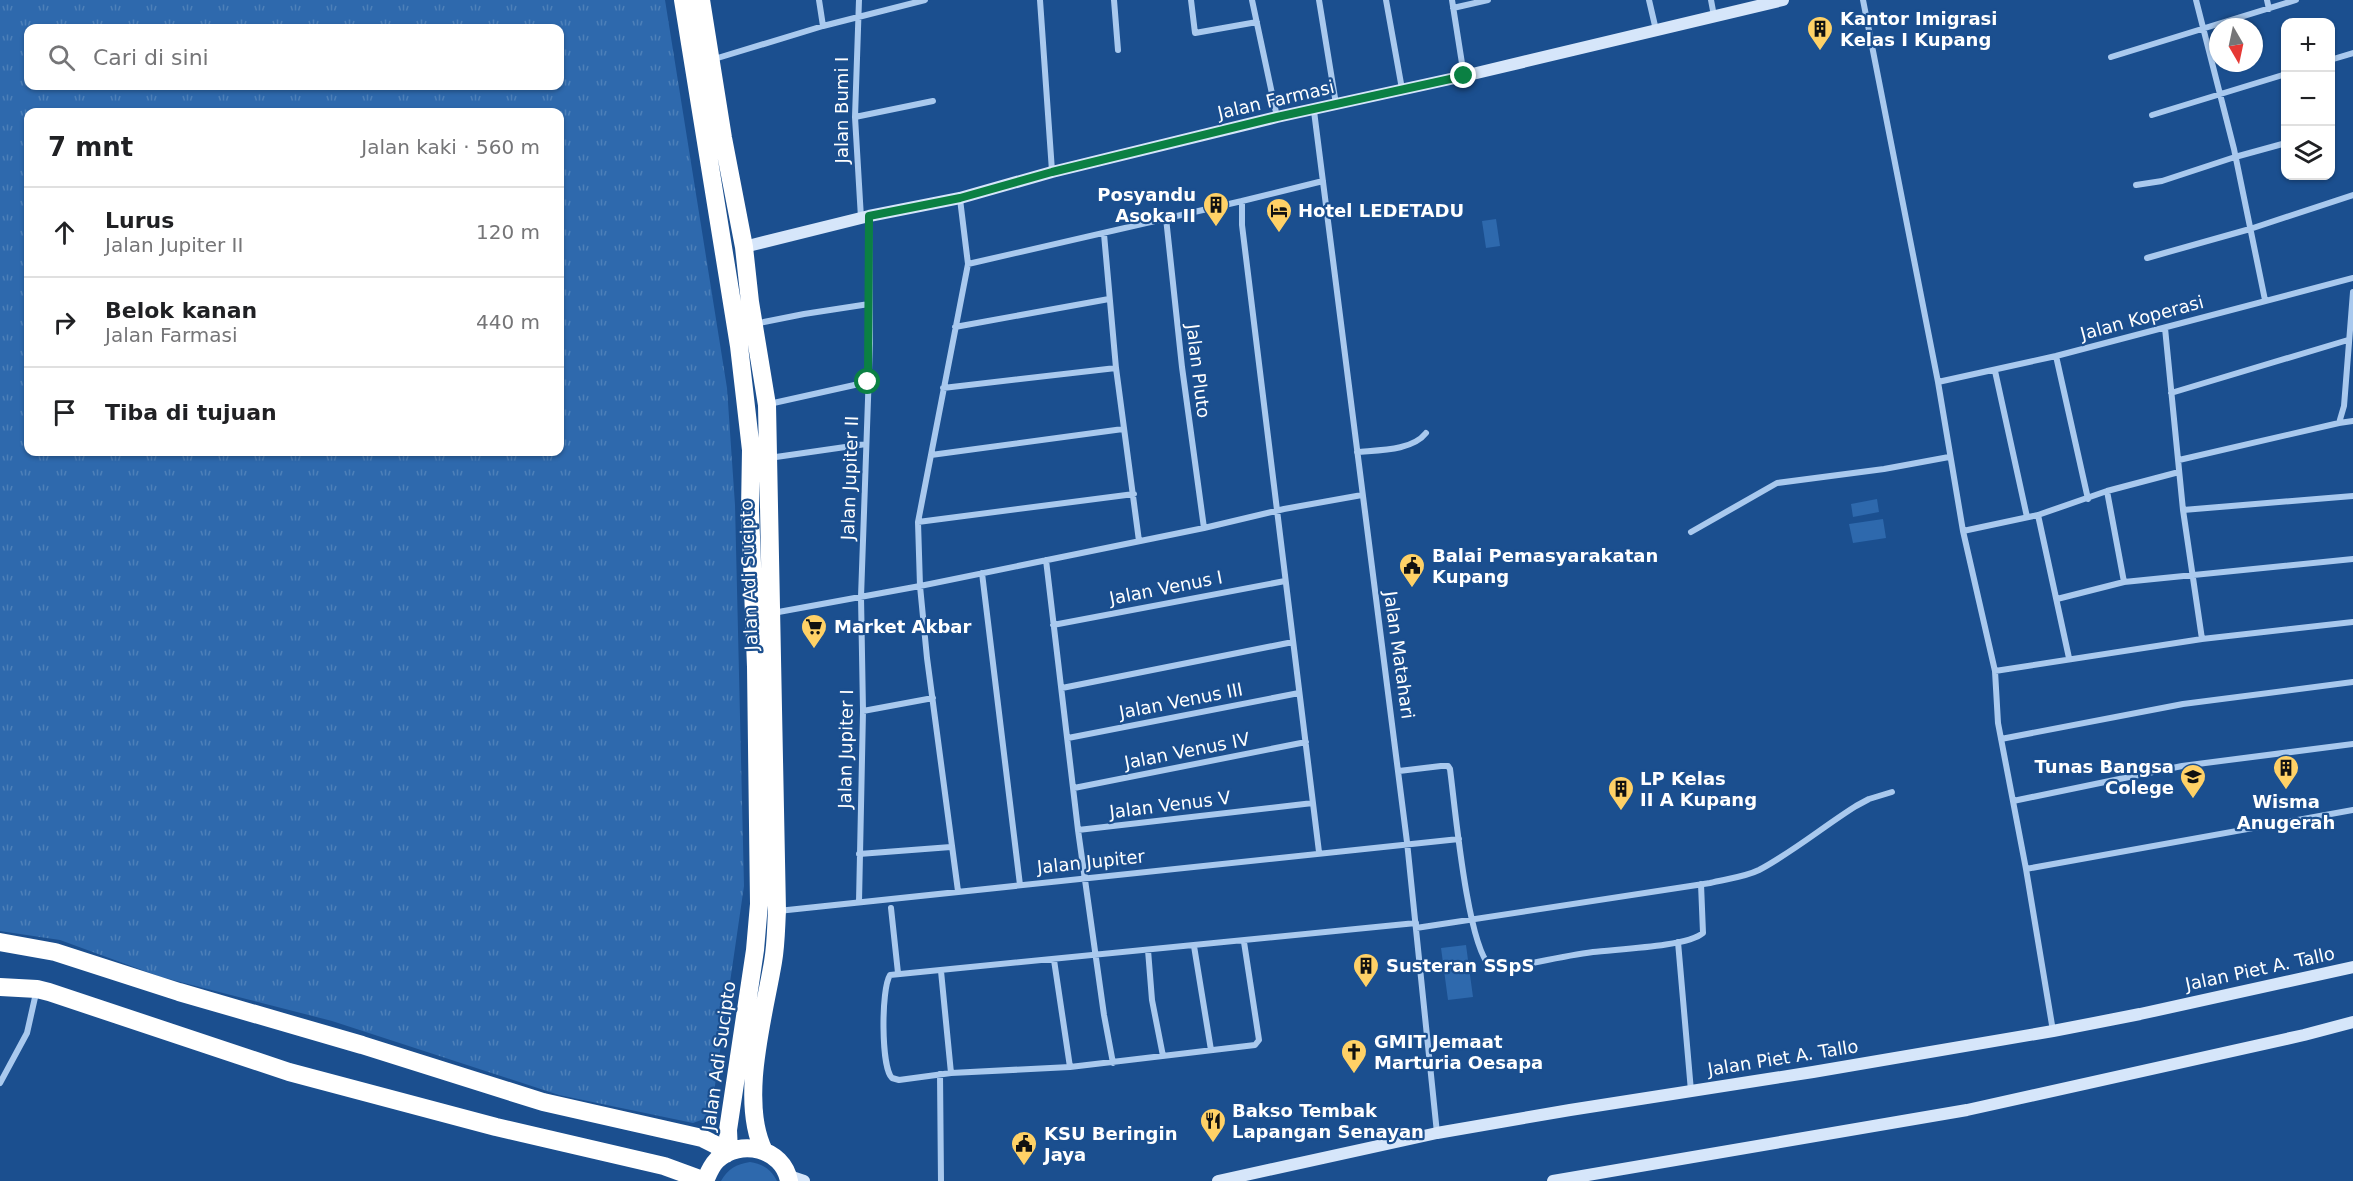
<!DOCTYPE html>
<html lang="id">
<meta charset="utf-8">
<style>
:root{--surface:#fff;--page:#f2f2f2;--text:#202124;--muted:#757577;--line:#e0e0e0}
body{margin:0;font-family:"DejaVu Sans",sans-serif;background:var(--page);color:var(--text)}
.controls{position:absolute;right:18px;top:18px;display:grid;overflow:hidden;border-radius:12px;box-shadow:0 2px 4px #0004}
.controls button{width:54px;height:54px;display:grid;place-items:center;padding:0;border:0;border-bottom:2px solid var(--line);background:var(--surface);color:var(--text);font:30px sans-serif}
.compass{position:absolute;left:2209px;top:18px;width:54px;height:54px;border-radius:50%;background:var(--surface);box-shadow:0 2px 4px #0004;rotate:171deg}
.stop{position:absolute;width:18px;height:18px;margin:-14px;border:4px solid #0b8043;border-radius:50%;background:#fff}
.stop.end{background:#0b8043;border-color:#fff;box-shadow:0 2px 6px #0008}
.list{margin:0;padding:0;list-style:none}
h2{display:flex;justify-content:space-between;align-items:center;height:78px;margin:0;padding:0 24px;font-size:26px}
h2 small{font-size:20px;font-weight:400;color:var(--muted)}
.list li{display:grid;grid-template-columns:39px 1fr auto;gap:18px;align-items:center;box-sizing:border-box;height:90px;padding:0 24px;border-top:2px solid var(--line)}
.list b{display:block;font-size:22px;white-space:nowrap}
.list p{margin:0;font-size:20px;white-space:nowrap;color:var(--muted)}
.list em{font-size:20px;font-style:normal;color:var(--muted)}
.icon{flex:none;width:33px;height:33px;fill:none;stroke:currentColor;stroke-width:2;stroke-linecap:round;stroke-linejoin:round}
.map{position:relative;flex:none;width:2353px;height:1181px;overflow:hidden}
.search{position:absolute;background:var(--surface);box-shadow:0 2px 4px #0004;left:24px;top:24px;width:540px;height:66px;display:flex;align-items:center;gap:15px;box-sizing:border-box;padding:0 21px;border-radius:12px;color:var(--muted);font-size:22px}
.panel{position:absolute;background:var(--surface);box-shadow:0 2px 4px #0004;left:24px;top:108px;width:540px;height:348px;border-radius:12px}
.map>svg:first-child{display:block}
.grass{fill:url(#grass-tufts);fill-rule:evenodd}
.green{fill:#2e69ad}
.lines{fill:none;stroke-linecap:round;stroke-linejoin:round}
.street{stroke:#a9c9ee;stroke-width:6}
.secondary{stroke:#d6e6fa;stroke-width:12}
.highway{stroke:#fff;stroke-width:18}
.route{stroke:#0b8043;stroke-width:8}
.labels{text-anchor:middle;stroke-width:4.5;stroke-linejoin:round;paint-order:stroke}
.poi-label{font-size:18px;font-weight:bold;fill:#fff;stroke:#1b4f8f;text-anchor:start}
.street-label{font-size:18px;fill:#fff;stroke:#1b4f8f}
</style>
<div class="map">
<svg width="2353" height="1181" viewBox="0 0 2353 1181">
<defs>
<pattern id="grass-tufts" width="24" height="20" patternUnits="userSpaceOnUse" patternTransform="scale(1.5)"><rect width="24" height="20" fill="#2e69ad"/><path d="M3 7l-1-3M5 7V3M7 7l1-3M15 17l-1-3M17 17v-4M19 17l1-3" fill="none" stroke="#4d80b9"/></pattern>
</defs>
<rect width="100%" height="100%" fill="#1b4f8f"/>
<path class="grass" d="M 0,0 L 665,0 L 727,388 L 735,505 L 744,886 L 711,1113 L 704,1119 L 693,1123 L 559,1095 L 332,1021 L 161,977 L 60,940 L 0,931 ZM 28,28 L 560,28 L 560,86 L 28,86 ZM 28,112 L 560,112 L 560,452 L 28,452 Z"/>
<path class="green" d="M 1496,219 L 1500,246 L 1486,248 L 1482,221 Z
M 1877,499 L 1879,512 L 1853,517 L 1851,504 Z
M 1883,519 L 1886,538 L 1853,543 L 1849,524 Z
M 1466,945 L 1473,997 L 1448,1000 L 1441,948 Z
M 750,1162 C 763,1164 771,1169 777,1181 L 721,1181 C 728,1169 736,1164 750,1162 Z"/>
<g class="lines">
<path class="street" d="M 819,0 L 823,26
M 859,0 L 855,117 L 861,218
M 1040,0 L 1052,171
M 1114,0 L 1118,50
M 1191,0 L 1195,33 L 1257,22
M 1252,0 L 1277,117
M 1319,0 L 1336,104
M 1386,0 L 1402,89
M 1452,0 L 1464,76
M 1649,0 L 1656,30
M 1711,0 L 1714,16
M 1863,0 L 1938,382 L 1963,531 L 1995,671 L 1998,723 L 2026,869 L 2053,1031
M 2196,0 L 2234,149 L 2265,300
M 2267,0 L 2269,9
M 1453,8 L 1488,0
M 2111,57 L 2296,0
M 711,60 L 823,26 L 925,0
M 2330,60 L 2353,53
M 1314,111 L 1407,842 L 1437,1133
M 2152,115 L 2286,74
M 855,117 L 933,101
M 2136,185 L 2162,181 L 2235,157 L 2286,143
M 960,199 L 968,264
M 1166,218 L 1182,367 L 1204,528
M 1104,234 L 1116,368 L 1139,541
M 2147,258 L 2250,229 L 2353,195
M 754,324 L 804,314 L 869,304
M 955,327 L 1109,299
M 2056,356 L 2088,499
M 1995,371 L 2027,517
M 1938,382 L 2056,356 L 2353,278
M 943,388 L 1116,368
M 2171,393 L 2348,340
M 769,404 L 868,382
M 2339,423 L 2353,421
M 1357,452 C 1378,450 1412,451 1426,433
M 931,455 L 1123,429
M 769,458 L 866,444
M 2179,460 L 2339,423 L 2344,406 L 2353,292
M 2107,491 L 2124,582
M 2183,510 L 2353,496
M 2038,515 L 2069,658
M 918,522 L 1134,494
M 1963,531 L 2038,515 L 2107,491 L 2179,472
M 1691,532 L 1777,483 L 1884,469 L 1949,457
M 1046,560 L 1078,830
M 982,573 L 1020,885
M 2057,599 L 2124,582 L 2353,559
M 773,613 L 920,586 L 1204,528 L 1284,509 L 1362,495
M 1053,625 L 1285,581
M 2202,639 L 2353,622
M 1995,671 L 2202,639 L 2183,510 L 2165,328
M 1062,688 L 1293,642
M 863,711 L 933,698
M 1068,738 L 1299,693
M 2001,739 L 2183,704 L 2353,682
M 1399,771 L 1441,766 L 1448,766 L 1450,769 C 1455,806 1467,944 1490,966 L 1501,969 C 1531,964 1562,956 1593,952 C 1616,949 1687,947 1703,933 L 1701,884
M 1074,788 L 1306,742
M 2013,801 L 2182,766 L 2353,744
M 1319,852 L 1242,225 L 1242,201 L 1323,181
M 859,854 L 951,847
M 2026,869 L 2353,810
M 958,891 L 927,658 L 920,586 L 918,522 L 968,264 L 1242,201
M 859,902 L 863,711 L 861,597 L 870,343 L 869,216
M 891,908 L 898,973
M 778,911 L 1459,839
M 1416,928 L 1710,883 C 1726,879 1745,877 1759,870 C 1793,852 1824,826 1856,806 L 1869,799 L 1892,792
M 1678,942 L 1691,1091
M 1194,946 L 1211,1050
M 1148,950 L 1152,1000 L 1163,1056
M 1054,960 L 1070,1067
M 941,971 L 951,1073 L 899,1080 L 892,1078 C 881,1067 881,989 890,975 L 1416,923
M 1113,1063 L 1104,1015 L 1078,830 L 1313,803
M 951,1073 L 1070,1067 L 1255,1045 L 1259,1040 L 1244,942
M 940,1074 L 941,1181
M 0,1083 L 27,1033 L 36,993"/>
<path class="secondary" d="M 744,247 L 869,216 L 960,198 L 1052,172 L 1277,117 L 1464,76 L 1783,0
M 789,1176 L 804,1181
M 1218,1181 L 1437,1133 L 1570,1110 L 1813,1072 L 2053,1031 L 2140,1014 L 2353,967
M 1553,1181 L 1967,1110 L 2304,1035 L 2353,1022"/>
<path class="highway" d="M 683,0 L 739,346 L 751,450 L 750,511 L 756,667 L 759,904 L 755,950 L 728,1130 L 729,1152
M 701,0 L 723,138 L 744,247 L 750,302 L 767,405 L 777,911 C 776,928 776,945 773,962 C 764,1016 739,1101 764,1151
M 0,942 L 55,952 L 179,992 L 362,1045 L 543,1102 L 702,1138 L 716,1145 L 726,1154
M 0,987 L 37,989 L 49,992 L 289,1072 L 496,1127 L 664,1166 L 705,1181
M 705,1181 C 708,1174 711,1166 717,1160 C 740,1138 783,1148 789,1181"/>
</g>
<g class="lines">
<path class="route" d="M 868,382 L 869,216 L 960,198 L 1052,172 L 1277,117 L 1464,76"/>
</g>
<defs>
<symbol id="building-pin" viewBox="-11 -11 22 30"><path d="M0 17L-7.5 6A9.5 9.5 0 1 1 7.5 6Z" fill="#ffd166" stroke="#1b4f8f"/><path d="M-4-6H4V6H1V3H-1V6H-4ZM-2.5-4.3h1.7v1.8h-1.7ZM.8-4.3h1.7v1.8H.8ZM-2.5-1h1.7V.8h-1.7ZM.8-1h1.7V.8H.8Z" fill="#111"/></symbol>
<symbol id="hotel-pin" viewBox="-11 -11 22 30"><path d="M0 17L-7.5 6A9.5 9.5 0 1 1 7.5 6Z" fill="#ffd166" stroke="#1b4f8f"/><path d="M-6-4.5h1.5V1H6V5H4.5V3h-9V5H-6ZM-4 0a1.8 1.8 0 1 1 3.6 0ZM.5 0V-2.5h3Q6-2.5 6 0Z" fill="#111"/></symbol>
<symbol id="civic-pin" viewBox="-11 -11 22 30"><path d="M0 17L-7.5 6A9.5 9.5 0 1 1 7.5 6Z" fill="#ffd166" stroke="#1b4f8f"/><path d="M-.6-6.5H3V-4.5H.6V-3L4-1V1h2V6H-6V1h2V-1L-.6-3ZM-1.2 2.5V6h2.4V2.5Z" fill="#111"/></symbol>
<symbol id="supermarket-pin" viewBox="-11 -11 22 30"><path d="M0 17L-7.5 6A9.5 9.5 0 1 1 7.5 6Z" fill="#ffd166" stroke="#1b4f8f"/><path d="M-6-5.5h2.5l.6 2H6L4.5 2H-2.5L-4.4-4H-6ZM-1.5 3.2a1.3 1.3 0 1 0 .1 0ZM3 3.2a1.3 1.3 0 1 0 .1 0Z" fill="#111"/></symbol>
<symbol id="school-pin" viewBox="-11 -11 22 30"><path d="M0 17L-7.5 6A9.5 9.5 0 1 1 7.5 6Z" fill="#ffd166" stroke="#1b4f8f"/><path d="M0-5L7-2L0 1L-7-2ZM-4 1L0 2.5L4 1V4Q0 6-4 4Z" fill="#111"/></symbol>
<symbol id="church-pin" viewBox="-11 -11 22 30"><path d="M0 17L-7.5 6A9.5 9.5 0 1 1 7.5 6Z" fill="#ffd166" stroke="#1b4f8f"/><path d="M-1.2-6h2.4v3.5h3.3v2.4h-3.3V6h-2.4V-.1h-3.3v-2.4h3.3Z" fill="#111"/></symbol>
<symbol id="restaurant-pin" viewBox="-11 -11 22 30"><path d="M0 17L-7.5 6A9.5 9.5 0 1 1 7.5 6Z" fill="#ffd166" stroke="#1b4f8f"/><path d="M-5-6h1v4h1v-4h1v4h1v-4h1v5L-1.5 .5V6h-2V.5L-5-1ZM5-6V6H3V1.5H1.5Q1.5-4 5-6Z" fill="#111"/></symbol>
</defs>
<g fill-rule="evenodd">
<use href="#building-pin" x="1805" y="14" width="30" height="40"/>
<use href="#building-pin" x="1201" y="190" width="30" height="40"/>
<use href="#hotel-pin" x="1264" y="196" width="30" height="40"/>
<use href="#civic-pin" x="1397" y="551" width="30" height="40"/>
<use href="#supermarket-pin" x="799" y="612" width="30" height="40"/>
<use href="#building-pin" x="2271" y="753" width="30" height="40"/>
<use href="#school-pin" x="2178" y="762" width="30" height="40"/>
<use href="#building-pin" x="1606" y="774" width="30" height="40"/>
<use href="#building-pin" x="1351" y="951" width="30" height="40"/>
<use href="#church-pin" x="1339" y="1037" width="30" height="40"/>
<use href="#restaurant-pin" x="1198" y="1106" width="30" height="40"/>
<use href="#civic-pin" x="1009" y="1129" width="30" height="40"/>
</g>
<g class="labels">
<g class="poi-label">
<text x="1840" y="25">Kantor Imigrasi<tspan x="1840" dy="21">Kelas I Kupang</tspan></text>
<text x="1196" y="201" text-anchor="end">Posyandu<tspan x="1196" dy="21">Asoka II</tspan></text>
<text x="1298" y="217">Hotel LEDETADU</text>
<text x="1432" y="562">Balai Pemasyarakatan<tspan x="1432" dy="21">Kupang</tspan></text>
<text x="834" y="633">Market Akbar</text>
<text x="2174" y="773" text-anchor="end">Tunas Bangsa<tspan x="2174" dy="21">Colege</tspan></text>
<text x="1640" y="785">LP Kelas<tspan x="1640" dy="21">II A Kupang</tspan></text>
<text x="2286" y="808" text-anchor="middle">Wisma<tspan x="2286" dy="21">Anugerah</tspan></text>
<text x="1386" y="972">Susteran SSpS</text>
<text x="1374" y="1048">GMIT Jemaat<tspan x="1374" dy="21">Marturia Oesapa</tspan></text>
<text x="1232" y="1117">Bakso Tembak<tspan x="1232" dy="21">Lapangan Senayan</tspan></text>
<text x="1044" y="1140">KSU Beringin<tspan x="1044" dy="21">Jaya</tspan></text>
</g>
<g class="street-label">
<text transform="translate(1276 100) rotate(-13)" y="6">Jalan Farmasi</text>
<text transform="translate(842 110) rotate(-90)" y="6">Jalan Bumi I</text>
<text transform="translate(2142 318) rotate(-15)" y="6">Jalan Koperasi</text>
<text transform="translate(1198 371) rotate(83)" y="6">Jalan Pluto</text>
<text transform="translate(850 478) rotate(-88)" y="6">Jalan Jupiter II</text>
<text transform="translate(749 575) rotate(-92)" y="6">Jalan Adi Sucipto</text>
<text transform="translate(1166 588) rotate(-11)" y="6">Jalan Venus I</text>
<text transform="translate(1399 655) rotate(82)" y="6">Jalan Matahari</text>
<text transform="translate(1181 701) rotate(-11)" y="6">Jalan Venus III</text>
<text transform="translate(846 749) rotate(-89)" y="6">Jalan Jupiter I</text>
<text transform="translate(1187 751) rotate(-11)" y="6">Jalan Venus IV</text>
<text transform="translate(1170 805) rotate(-7)" y="6">Jalan Venus V</text>
<text transform="translate(1091 862) rotate(-6)" y="6">Jalan Jupiter</text>
<text transform="translate(2260 969) rotate(-12)" y="6">Jalan Piet A. Tallo</text>
<text transform="translate(719 1056) rotate(-82)" y="6">Jalan Adi Sucipto</text>
<text transform="translate(1783 1058) rotate(-9)" y="6">Jalan Piet A. Tallo</text>
</g>
</g>
</svg>
<div class="controls">
<button>+</button>
<button>−</button>
<button><svg class="icon" aria-label="layers" viewBox="0 0 24 24"><path d="M12 4l9 5-9 5-9-5zM3 14l9 5 9-5"/></svg></button>
</div>
<svg class="compass" viewBox="-18 -18 36 36"><path d="M0-13l5 13h-10z" fill="#e53935"/><path d="M0 13l5-13h-10z" fill="#757577"/></svg>
<div class="stop" style="left:868px;top:382px"></div>
<div class="stop end" style="left:1464px;top:76px"></div>
<div class="search"><svg class="icon" aria-label="search" viewBox="0 0 24 24"><circle cx="10" cy="10" r="6"/><path d="M15 15l6 6"/></svg>Cari di sini</div>
<section class="panel">
<h2>7 mnt<small>Jalan kaki · 560 m</small></h2>
<ul class="list">
<li><svg class="icon" aria-label="ahead" viewBox="0 0 24 24"><path d="M12 20V5M6 11l6-6 6 6"/></svg><div><b>Lurus</b><p>Jalan Jupiter II</p></div><em>120 m</em></li>
<li><svg class="icon" aria-label="right" viewBox="0 0 24 24"><path d="M7 20v-9h11M14 6l5 5-5 5"/></svg><div><b>Belok kanan</b><p>Jalan Farmasi</p></div><em>440 m</em></li>
<li><svg class="icon" aria-label="arrive" viewBox="0 0 24 24"><path d="M6 21V4h12l-3 4 3 4H6"/></svg><div><b>Tiba di tujuan</b></div></li>
</ul>
</section>
</div>
